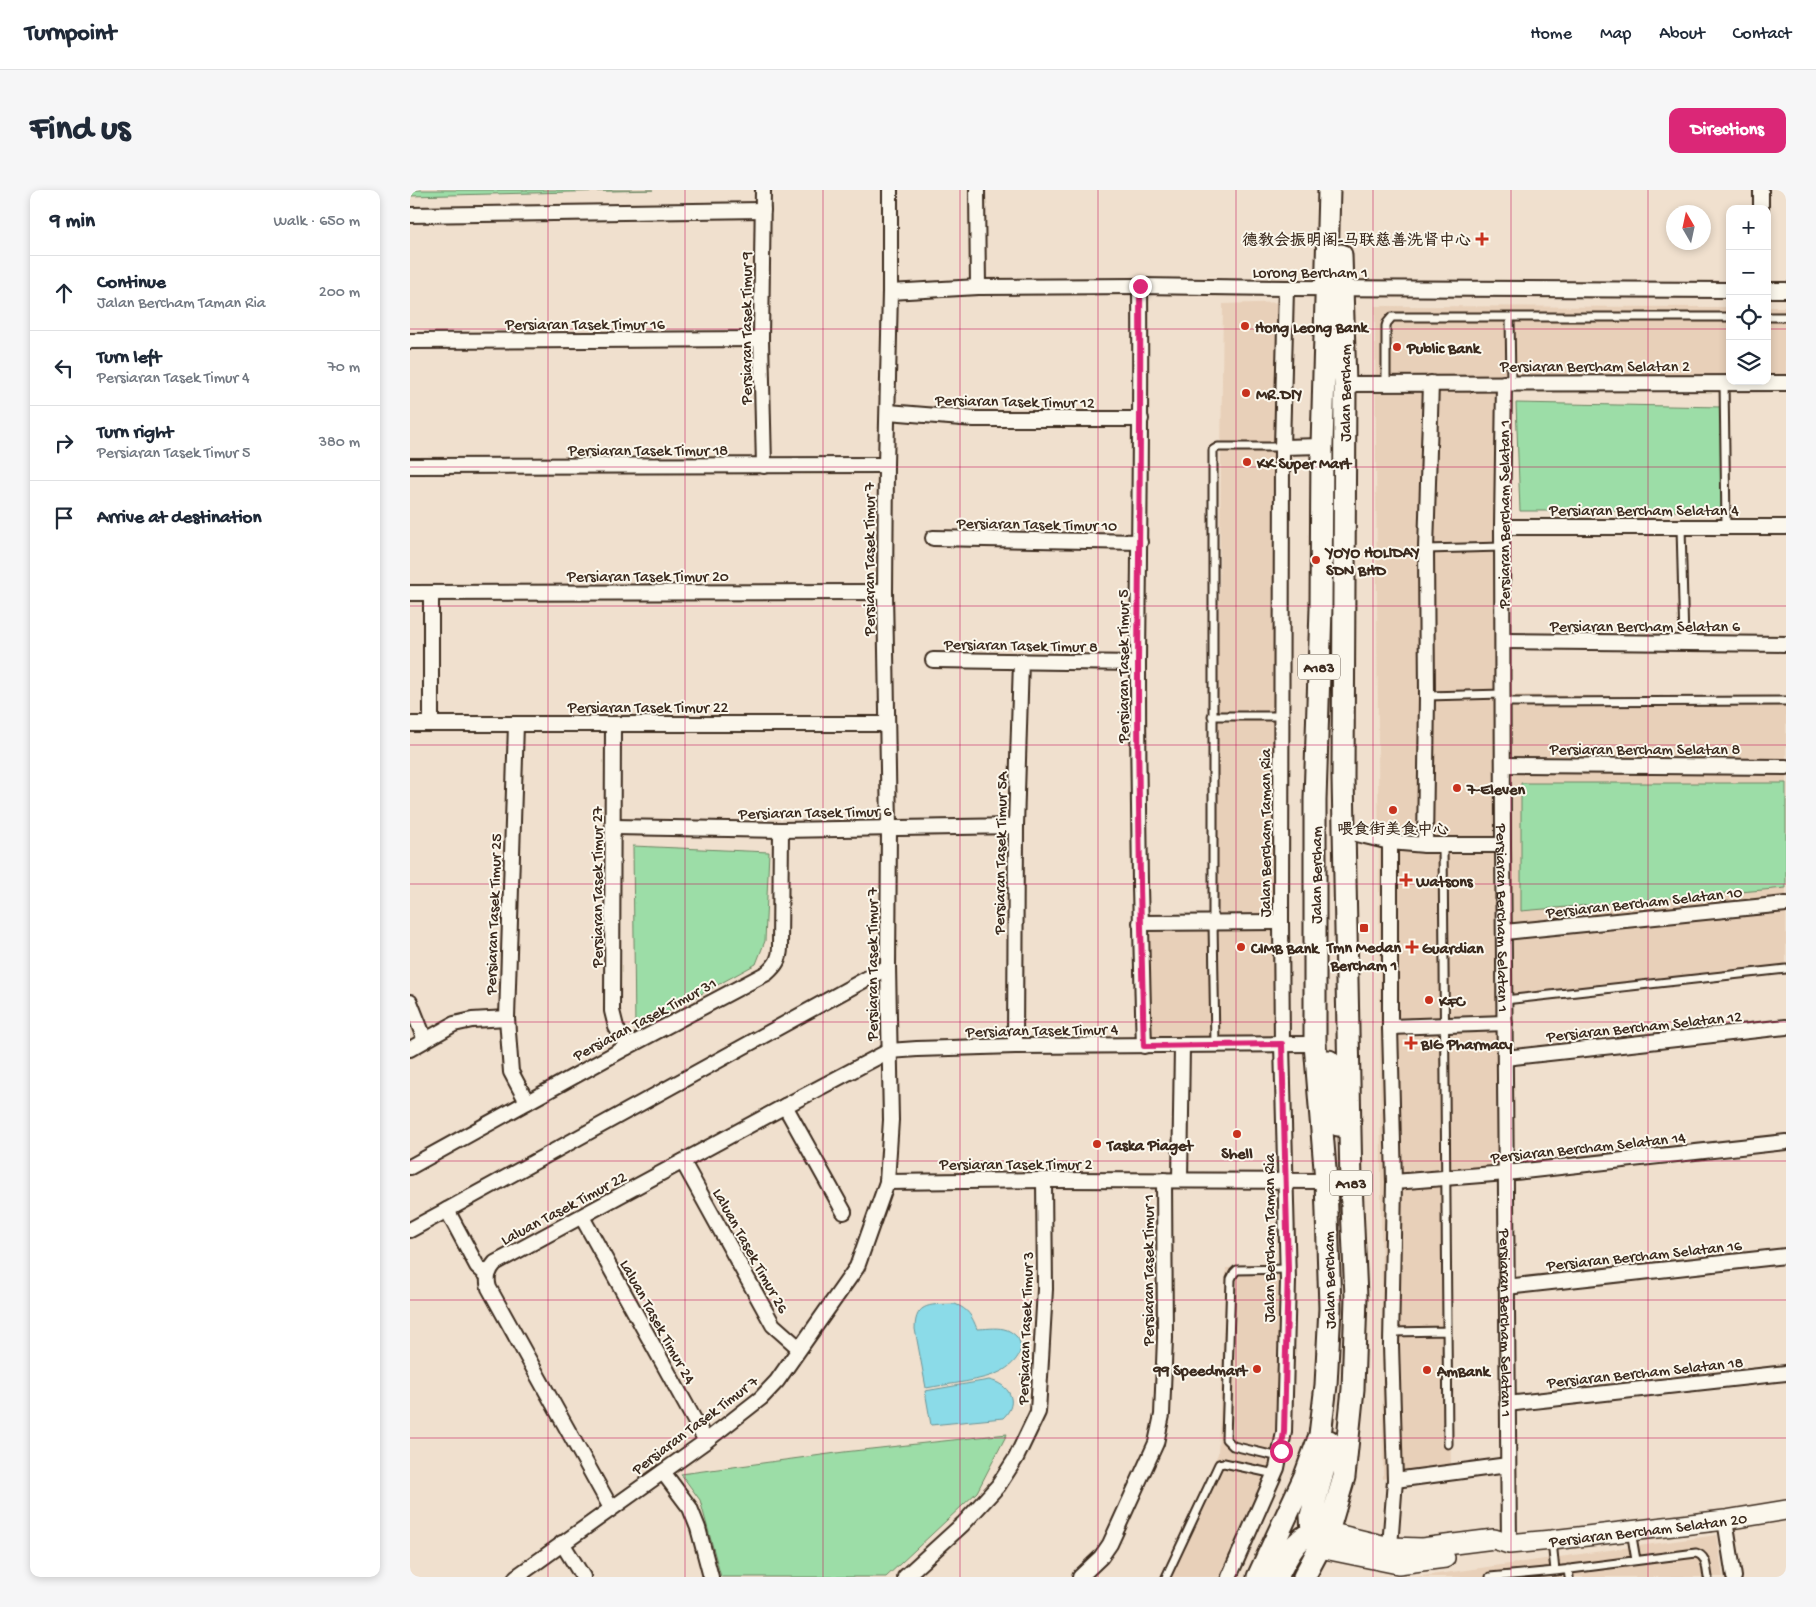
<!DOCTYPE html>
<meta charset="utf-8">
<style>
:root{--surface:#fff;--page:#f6f6f7;--text:#1f2937;--muted:#747a83;--line:#e0e1e3;--accent:#db2777}
body{margin:0;font-family:"Gochi Hand","LXGW WenKai TC",sans-serif;background:var(--page);color:var(--text)}
.controls{position:absolute;right:15px;top:15px;display:grid;overflow:hidden;border-radius:10px;box-shadow:0 2px 8px #0003}
.controls button{width:45px;height:45px;display:grid;place-items:center;padding:0;border:0;border-bottom:1px solid var(--line);background:var(--surface);color:var(--text);font:25px sans-serif}
.compass{position:absolute;left:1256px;top:15px;width:45px;height:45px;border-radius:50%;background:var(--surface);box-shadow:0 2px 8px #0003;rotate:351deg}
.stop{position:absolute;width:15px;height:15px;margin:-11px;border:4px solid #db2777;border-radius:50%;background:#fff}
.stop.end{background:#db2777;border-color:#fff;box-shadow:0 1px 5px #0008}
.list{margin:0;padding:0;list-style:none}
h2{display:flex;justify-content:space-between;align-items:center;height:65px;margin:0;padding:0 20px;font-size:21px}
h2 small{font-size:16px;font-weight:400;color:var(--muted)}
.list li{display:grid;grid-template-columns:32px 1fr auto;gap:15px;align-items:center;box-sizing:border-box;height:75px;padding:0 20px;border-top:1px solid var(--line)}
.list b{display:block;font-size:19px;white-space:nowrap}
.list p{margin:0;font-size:16px;white-space:nowrap;color:var(--muted)}
.list em{font-size:16px;font-style:normal;color:var(--muted)}
.icon{flex:none;width:28px;height:28px;fill:none;stroke:currentColor;stroke-width:2;stroke-linecap:round;stroke-linejoin:round}
.map{position:relative;flex:none;width:1376px;height:1387px;overflow:hidden;border-radius:10px}
header{display:flex;align-items:center;gap:30px;box-sizing:border-box;height:70px;padding:0 25px;background:var(--surface);border-bottom:1px solid var(--line)}
header strong{font-size:24px}
nav{display:flex;gap:28px;margin-inline-start:auto;font-size:18px}
.intro{display:flex;align-items:center;justify-content:space-between;box-sizing:border-box;height:120px;padding:0 30px}
h1{margin:0;font-size:35px}
.button{padding:12px 22px;border-radius:10px;background:var(--accent);color:#fff;font-size:18px;font-weight:700}
main{display:flex;gap:30px;padding:0 30px}
aside{flex:1;background:var(--surface);border-radius:10px;box-shadow:0 2px 8px #0003}
.map>svg:first-child{display:block}
.built{fill:#e8d0b9}
.green{fill:#9cdda7;stroke:#6c8462}
.water{fill:#8bdbe8;stroke:#6b9497}
.lines{fill:none;stroke-linecap:round;stroke-linejoin:round}
.lane-casing{stroke:#3b2a1e;stroke-width:11}
.street-casing{stroke:#3b2a1e;stroke-width:18}
.secondary-casing{stroke:#3b2a1e;stroke-width:22}
.primary-casing{stroke:#3b2a1e;stroke-width:25}
.lane{stroke:#fbf7ec;stroke-width:7}
.street{stroke:#fbf7ec;stroke-width:14}
.secondary{stroke:#fbf7ec;stroke-width:19}
.primary{stroke:#fbf7ec;stroke-width:21}
.route{stroke:#db2777;stroke-width:6}
.grid{fill:none;stroke:#c2185b;stroke-width:1;stroke-opacity:0.55}
.poi-dot{fill:#c8321e;stroke:#fbf7ec;stroke-width:2}
.labels{text-anchor:middle;stroke-width:4;stroke-linejoin:round;paint-order:stroke}
.shield{fill:#fbf7ec;stroke:#75685c;stroke-width:1}
.shield-label{font-size:15px;font-weight:bold;fill:#3b2a1e}
.poi-label{font-size:16px;font-weight:bold;fill:#3b2a1e;stroke:#fbf7ec;text-anchor:start}
.street-label{font-size:16px;fill:#3b2a1e;stroke:#fbf7ec}
</style>
<header>
<strong>Turnpoint</strong>
<nav><a>Home</a><a>Map</a><a>About</a><a>Contact</a></nav>
</header>
<div class="intro"><h1>Find us</h1><a class="button">Directions</a></div>
<main>
<aside>
<h2>9 min<small>Walk · 650 m</small></h2>
<ul class="list">
<li><svg class="icon" aria-label="ahead" viewBox="0 0 24 24"><path d="M12 20V5M6 11l6-6 6 6"/></svg><div><b>Continue</b><p>Jalan Bercham Taman Ria</p></div><em>200 m</em></li>
<li><svg class="icon" aria-label="left" viewBox="0 0 24 24"><path d="M17 20v-9H6M10 6l-5 5 5 5"/></svg><div><b>Turn left</b><p>Persiaran Tasek Timur 4</p></div><em>70 m</em></li>
<li><svg class="icon" aria-label="right" viewBox="0 0 24 24"><path d="M7 20v-9h11M14 6l5 5-5 5"/></svg><div><b>Turn right</b><p>Persiaran Tasek Timur 5</p></div><em>380 m</em></li>
<li><svg class="icon" aria-label="arrive" viewBox="0 0 24 24"><path d="M6 21V4h12l-3 4 3 4H6"/></svg><div><b>Arrive at destination</b></div></li>
</ul>
</aside>
<div class="map">
<svg width="1376" height="1387" viewBox="0 0 1376 1387">
<rect width="100%" height="100%" fill="#f0e0ce"/>
<filter id="ink" filterUnits="userSpaceOnUse"><feTurbulence type="fractalNoise" baseFrequency=".02" numOctaves="2"/><feDisplacementMap in="SourceGraphic" scale="10" xChannelSelector="R" yChannelSelector="G"/><feConvolveMatrix kernelMatrix="1 2 1 2 8 2 1 2 1" color-interpolation-filters="sRGB"/></filter>
<g filter="url(#ink)">
<path class="built" d="M 878,112 L 879,849 L 733,848 L 734,731 L 805,729 L 813,114 Z
M 965,116 L 1320,117 L 1320,191 L 1357,191 L 1357,117 L 1376,117 L 1376,194 L 1096,194 L 1093,505 L 1376,507 L 1376,778 L 1098,809 L 1091,981 L 1036,983 L 1041,1277 L 973,1289 Z
M 878,1077 L 873,1242 L 819,1387 L 750,1387 L 808,1264 L 816,1078 Z
M 1307,1345 L 1313,1387 L 1006,1387 Z"/>
<path class="green" d="M 0,0 L 243,0 L 0,6 Z
M 1106,213 L 1311,217 L 1313,321 L 1110,321 Z
M 1111,593 L 1376,593 L 1376,698 L 1111,721 Z
M 223,656 L 359,662 L 355,751 L 346,774 L 225,840 Z
M 597,1244 L 567,1302 L 476,1387 L 311,1387 L 290,1310 L 271,1284 L 434,1262 Z"/>
<path class="water" d="M 545,1114 C 558,1119 562,1126 567,1139 C 575,1139 585,1137 594,1139 C 599,1140 603,1143 607,1147 C 617,1161 604,1174 592,1181 C 574,1191 537,1194 516,1198 L 505,1139 C 505,1111 523,1115 545,1114 Z
M 579,1190 C 599,1194 610,1212 593,1228 L 521,1235 L 515,1201 Z"/>
<g class="lines">
<defs>
<path id="lane" d="M 1100,127 L 1101,193
M 1357,127 L 1376,127
M 1314,192 L 1316,336
M 976,193 L 976,136 L 977,133 L 982,127 L 1320,127
M 1271,337 L 1274,452
M 1016,359 L 1092,357
M 1017,506 L 1093,504
M 1093,512 L 1376,511
M 802,526 L 872,526
M 1033,655 L 1038,1254
M 1095,810 L 1376,779
M 805,855 L 803,733 L 803,260 L 808,257 L 872,257
M 981,1142 L 1037,1141
M 870,1267 L 823,1256 L 816,1249 L 821,1089 L 824,1083 L 827,1080 L 878,1079
M 1221,1341 L 1226,1370
M 1142,1351 L 1145,1381
M 1158,1379 L 1159,1387
M 756,1387 L 809,1274 L 814,1273 L 865,1284
M 1080,1387 L 1145,1381 L 1286,1363 C 1297,1366 1296,1377 1298,1387"/>
<g id="street">
<path d="M 353,0 L 351,149 L 354,276"/>
<path d="M 567,0 L 568,97"/>
<path d="M 1351,19 L 1351,0"/>
<path d="M 0,25 L 353,20"/>
<path d="M 730,96 C 731,222 729,348 728,474 C 728,601 730,729 734,856"/>
<path d="M 1357,100 L 1376,100"/>
<path d="M 480,102 L 568,97 L 730,96 L 876,98 L 1320,100"/>
<path d="M 0,151 L 351,149"/>
<path id="s1" d="M 1094,193 L 1092,337 L 1093,655 L 1099,1354"/>
<path d="M 935,194 L 1376,193"/>
<path d="M 478,222 L 564,229 L 731,229"/>
<path d="M 872,257 L 912,256"/>
<path d="M 0,276 L 476,275"/>
<path d="M 1092,337 L 1376,337"/>
<path d="M 523,348 L 730,352"/>
<path d="M 0,403 L 475,402"/>
<path d="M 21,403 L 21,534"/>
<path d="M 1093,451 L 1376,454"/>
<path d="M 523,470 L 728,473"/>
<path d="M 0,534 L 477,534"/>
<path d="M 106,534 L 97,828 L 101,882 L 117,912"/>
<path d="M 203,534 L 202,821 L 206,837 L 217,857"/>
<path d="M 1093,575 L 1376,577"/>
<path d="M 204,637 L 371,640 L 606,636"/>
<path d="M 934,641 L 980,652 L 1015,655 L 1093,655"/>
<path d="M 1015,655 L 1017,506 L 1016,359 L 1021,193"/>
<path d="M 730,733 L 871,732"/>
<path d="M 1095,742 L 1376,714"/>
<path d="M 0,812 L 15,850"/>
<path d="M 980,837 L 1095,833"/>
<path d="M 605,856 L 606,636 L 611,471"/>
<path d="M 0,859 L 44,834 L 62,830 L 97,828"/>
<path d="M 1095,868 L 1376,837"/>
<path d="M 375,916 L 479,861 L 507,859 L 605,856 L 905,854"/>
<path d="M 273,972 L 363,1135 L 389,1158"/>
<path d="M 0,977 L 217,857 L 357,783 C 366,775 370,769 370,757 L 371,640"/>
<path d="M 770,990 L 772,856"/>
<path d="M 477,992 L 634,990 L 916,991"/>
<path d="M 984,992 L 1096,983 L 1376,952"/>
<path d="M 37,1020 L 478,777"/>
<path d="M 172,1027 L 296,1251"/>
<path d="M 0,1040 L 37,1020 L 67,1076 L 77,1085"/>
<path d="M 1096,1097 L 1376,1066"/>
<path d="M 1097,1214 L 1376,1183"/>
<path d="M 253,1282 L 280,1318 L 288,1338 L 301,1387"/>
<path d="M 985,1290 L 1098,1275"/>
<path d="M 201,1318 L 79,1098 C 76,1088 78,1081 85,1073 L 375,916 L 434,1022"/>
<path d="M 1315,1330 L 1324,1387"/>
<path d="M 152,1353 L 173,1387"/>
<path d="M 980,1357 L 985,1290 L 981,1155 L 984,992 L 980,837 L 980,652"/>
<path d="M 106,1387 L 296,1251 L 351,1208 L 367,1191 L 447,1077 L 477,992 L 481,930 L 478,777 L 479,638 L 475,402 L 476,275 L 480,102 L 480,0"/>
<path d="M 495,1387 L 553,1334 L 588,1296 L 606,1268 L 628,1222 L 635,1099 L 634,990"/>
<path d="M 670,1387 L 691,1367 L 700,1354 L 746,1253 L 752,1225 L 755,1148 L 754,990"/>
<path d="M 819,1387 L 867,1278 L 874,1242 L 878,1091 L 872,854 L 871,732 L 872,257 L 876,98"/>
</g>
<g id="secondary">
<path id="s2" d="M 918,1342 L 980,1357 L 1012,1358 L 1084,1349 L 1099,1354 L 1142,1350 L 1315,1330 L 1376,1320"/>
<path d="M 910,1358 L 988,1374 L 1035,1368"/>
</g>
<path id="primary" d="M 919,871 L 928,935
M 910,1358 L 902,1343 L 901,1326 L 919,1260 L 919,1251
M 848,1387 L 895,1286 L 910,1245 L 916,1195 L 920,1118 L 916,991 L 905,854 L 905,610 L 911,418 L 912,256 L 919,0
M 867,1387 C 877,1367 889,1339 915,1341
M 894,1387 L 918,1342 L 934,1287 L 943,1199 L 946,1107 L 941,993 L 933,587 L 935,194 L 931,65"/>
</defs>
<use href="#lane" class="lane-casing"/>
<use href="#street" class="street-casing"/>
<use href="#secondary" class="secondary-casing"/>
<use href="#primary" class="primary-casing"/>
<use href="#lane" class="lane"/>
<use href="#street" class="street"/>
<use href="#secondary" class="secondary"/>
<use href="#primary" class="primary"/>
</g>
</g>
<g class="lines" filter="url(#ink)">
<path class="route" d="M 730,96 C 731,222 729,348 728,474 C 728,601 730,729 734,856 L 872,854 L 878,1079 L 874,1242 L 871,1261"/>
</g>
<path class="grid" d="M 138,0 L 138,1387M 275,0 L 275,1387M 413,0 L 413,1387M 550,0 L 550,1387M 688,0 L 688,1387M 826,0 L 826,1387M 963,0 L 963,1387M 1101,0 L 1101,1387M 1238,0 L 1238,1387M 0,139 L 1320,139M 1357,139 L 1376,139M 0,277 L 1376,277M 0,416 L 1376,416M 0,555 L 1376,555M 0,694 L 1376,694M 0,832 L 1376,832M 0,971 L 1376,971M 0,1110 L 1376,1110M 0,1248 L 1376,1248"/>
<g class="poi-dot">
<path d="M1069.5 41.5h5v5h5v5h-5v5h-5v-5h-5v-5h5z"/>
<circle cx="835" cy="136" r="5"/>
<circle cx="987" cy="157" r="5"/>
<circle cx="836" cy="203" r="5"/>
<circle cx="837" cy="272" r="5"/>
<circle cx="906" cy="370" r="5"/>
<circle cx="1047" cy="598" r="5"/>
<circle cx="983" cy="620" r="5"/>
<path d="M993.5 682.5h5v5h5v5h-5v5h-5v-5h-5v-5h5z"/>
<rect x="949" y="733" width="10" height="10" rx="2.5"/>
<circle cx="831" cy="757" r="5"/>
<path d="M999.5 749.5h5v5h5v5h-5v5h-5v-5h-5v-5h5z"/>
<circle cx="1019" cy="810" r="5"/>
<path d="M998.5 845.5h5v5h5v5h-5v5h-5v-5h-5v-5h5z"/>
<circle cx="827" cy="944" r="5"/>
<circle cx="687" cy="954" r="5"/>
<circle cx="847" cy="1179" r="5"/>
<circle cx="1017" cy="1180" r="5"/>
</g>
<g class="labels">
<g class="shield">
<rect x="888" y="464.5" width="42" height="25" rx="4"/>
<rect x="920" y="980.5" width="42" height="25" rx="4"/>
</g>
<g class="shield-label">
<text x="909" y="482">A183</text>
<text x="941" y="998">A183</text>
</g>
<g class="poi-label">
<text x="1061" y="55" text-anchor="end">德教会振明阁-马联慈善洗肾中心</text>
<text x="845" y="142">Hong Leong Bank</text>
<text x="997" y="163">Public Bank</text>
<text x="846" y="209">MR.DIY</text>
<text x="847" y="278">KK Super Mart</text>
<text x="916" y="367">YOYO HOLIDAY<tspan x="916" dy="18">SDN BHD</tspan></text>
<text x="1057" y="604">7-Eleven</text>
<text x="983" y="644" text-anchor="middle">喂食街美食中心</text>
<text x="1006" y="696">Watsons</text>
<text x="954" y="762" text-anchor="middle">Tmn Medan<tspan x="954" dy="18">Bercham 1</tspan></text>
<text x="841" y="763">CIMB Bank</text>
<text x="1012" y="763">Guardian</text>
<text x="1029" y="816">KFC</text>
<text x="1011" y="859">BIG Pharmacy</text>
<text x="697" y="960">Taska Piaget</text>
<text x="827" y="968" text-anchor="middle">Shell</text>
<text x="837" y="1185" text-anchor="end">99 Speedmart</text>
<text x="1027" y="1186">AmBank</text>
</g>
<g class="street-label">
<text x="900" y="87">Lorong Bercham 1</text>
<text x="175" y="139">Persiaran Tasek Timur 16</text>
<text transform="translate(335 138) rotate(-90)" y="6">Persiaran Tasek Timur 9</text>
<text x="1185" y="181">Persiaran Bercham Selatan 2</text>
<text transform="translate(934 203) rotate(-90)" y="6">Jalan Bercham</text>
<text transform="translate(605 210) rotate(1)" y="6">Persiaran Tasek Timur 12</text>
<text x="238" y="265">Persiaran Tasek Timur 18</text>
<text x="1234" y="325">Persiaran Bercham Selatan 4</text>
<text transform="translate(1093 324) rotate(-90)" y="6">Persiaran Bercham Selatan 1</text>
<text transform="translate(627 333) rotate(1)" y="6">Persiaran Tasek Timur 10</text>
<text transform="translate(458 369) rotate(-90)" y="6">Persiaran Tasek Timur 7</text>
<text x="238" y="391">Persiaran Tasek Timur 20</text>
<text x="1235" y="441">Persiaran Bercham Selatan 6</text>
<text transform="translate(611 454) rotate(1)" y="6">Persiaran Tasek Timur 8</text>
<text transform="translate(712 476) rotate(-90)" y="6">Persiaran Tasek Timur 5</text>
<text x="238" y="522">Persiaran Tasek Timur 22</text>
<text x="1235" y="564">Persiaran Bercham Selatan 8</text>
<text transform="translate(405 621) rotate(-1)" y="6">Persiaran Tasek Timur 6</text>
<text transform="translate(854 643) rotate(-90)" y="6">Jalan Bercham Taman Ria</text>
<text transform="translate(589 663) rotate(-89)" y="6">Persiaran Tasek Timur 5A</text>
<text transform="translate(905 685) rotate(-90)" y="6">Jalan Bercham</text>
<text transform="translate(186 697) rotate(-90)" y="6">Persiaran Tasek Timur 27</text>
<text transform="translate(1234 711) rotate(-6)" y="6">Persiaran Bercham Selatan 10</text>
<text transform="translate(82 724) rotate(-88)" y="6">Persiaran Tasek Timur 25</text>
<text dy="6" stroke="none"><textPath href="#s1" startOffset="535">Persiaran Bercham Selatan 1</textPath></text>
<text transform="translate(461 774) rotate(-90)" y="6">Persiaran Tasek Timur 7</text>
<text transform="translate(234 828) rotate(-28)" y="6">Persiaran Tasek Timur 31</text>
<text transform="translate(1234 835) rotate(-6)" y="6">Persiaran Bercham Selatan 12</text>
<text transform="translate(632 839) rotate(-1)" y="6">Persiaran Tasek Timur 4</text>
<text transform="translate(1178 956) rotate(-6)" y="6">Persiaran Bercham Selatan 14</text>
<text x="606" y="979">Persiaran Tasek Timur 2</text>
<text transform="translate(153 1017) rotate(-28)" y="6">Laluan Tasek Timur 22</text>
<text transform="translate(858 1048) rotate(-90)" y="6">Jalan Bercham Taman Ria</text>
<text transform="translate(342 1060) rotate(61)" y="6">Laluan Tasek Timur 26</text>
<text transform="translate(1234 1064) rotate(-6)" y="6">Persiaran Bercham Selatan 16</text>
<text transform="translate(737 1080) rotate(-90)" y="6">Persiaran Tasek Timur 1</text>
<text transform="translate(918 1090) rotate(-91)" y="6">Jalan Bercham</text>
<text transform="translate(249 1131) rotate(61)" y="6">Laluan Tasek Timur 24</text>
<text dy="6" stroke="none"><textPath href="#s1" startOffset="940">Persiaran Bercham Selatan 1</textPath></text>
<text transform="translate(614 1138) rotate(-88)" y="6">Persiaran Tasek Timur 3</text>
<text transform="translate(1235 1181) rotate(-6)" y="6">Persiaran Bercham Selatan 18</text>
<text transform="translate(284 1234) rotate(-37)" y="6">Persiaran Tasek Timur 7</text>
<text dy="6" stroke="none"><textPath href="#s2" startOffset="324">Persiaran Bercham Selatan 20</textPath></text>
</g>
</g>
</svg>
<div class="controls">
<button>+</button>
<button>−</button>
<button><svg class="icon" aria-label="locate" viewBox="0 0 24 24"><circle cx="12" cy="12" r="6"/><path d="M12 2v4M12 18v4M2 12h4M18 12h4"/></svg></button>
<button><svg class="icon" aria-label="layers" viewBox="0 0 24 24"><path d="M12 4l9 5-9 5-9-5zM3 14l9 5 9-5"/></svg></button>
</div>
<svg class="compass" viewBox="-18 -18 36 36"><path d="M0-13l5 13h-10z" fill="#e53935"/><path d="M0 13l5-13h-10z" fill="#747a83"/></svg>
<div class="stop" style="left:871px;top:1261px"></div>
<div class="stop end" style="left:730px;top:96px"></div>
</div>
</main>
